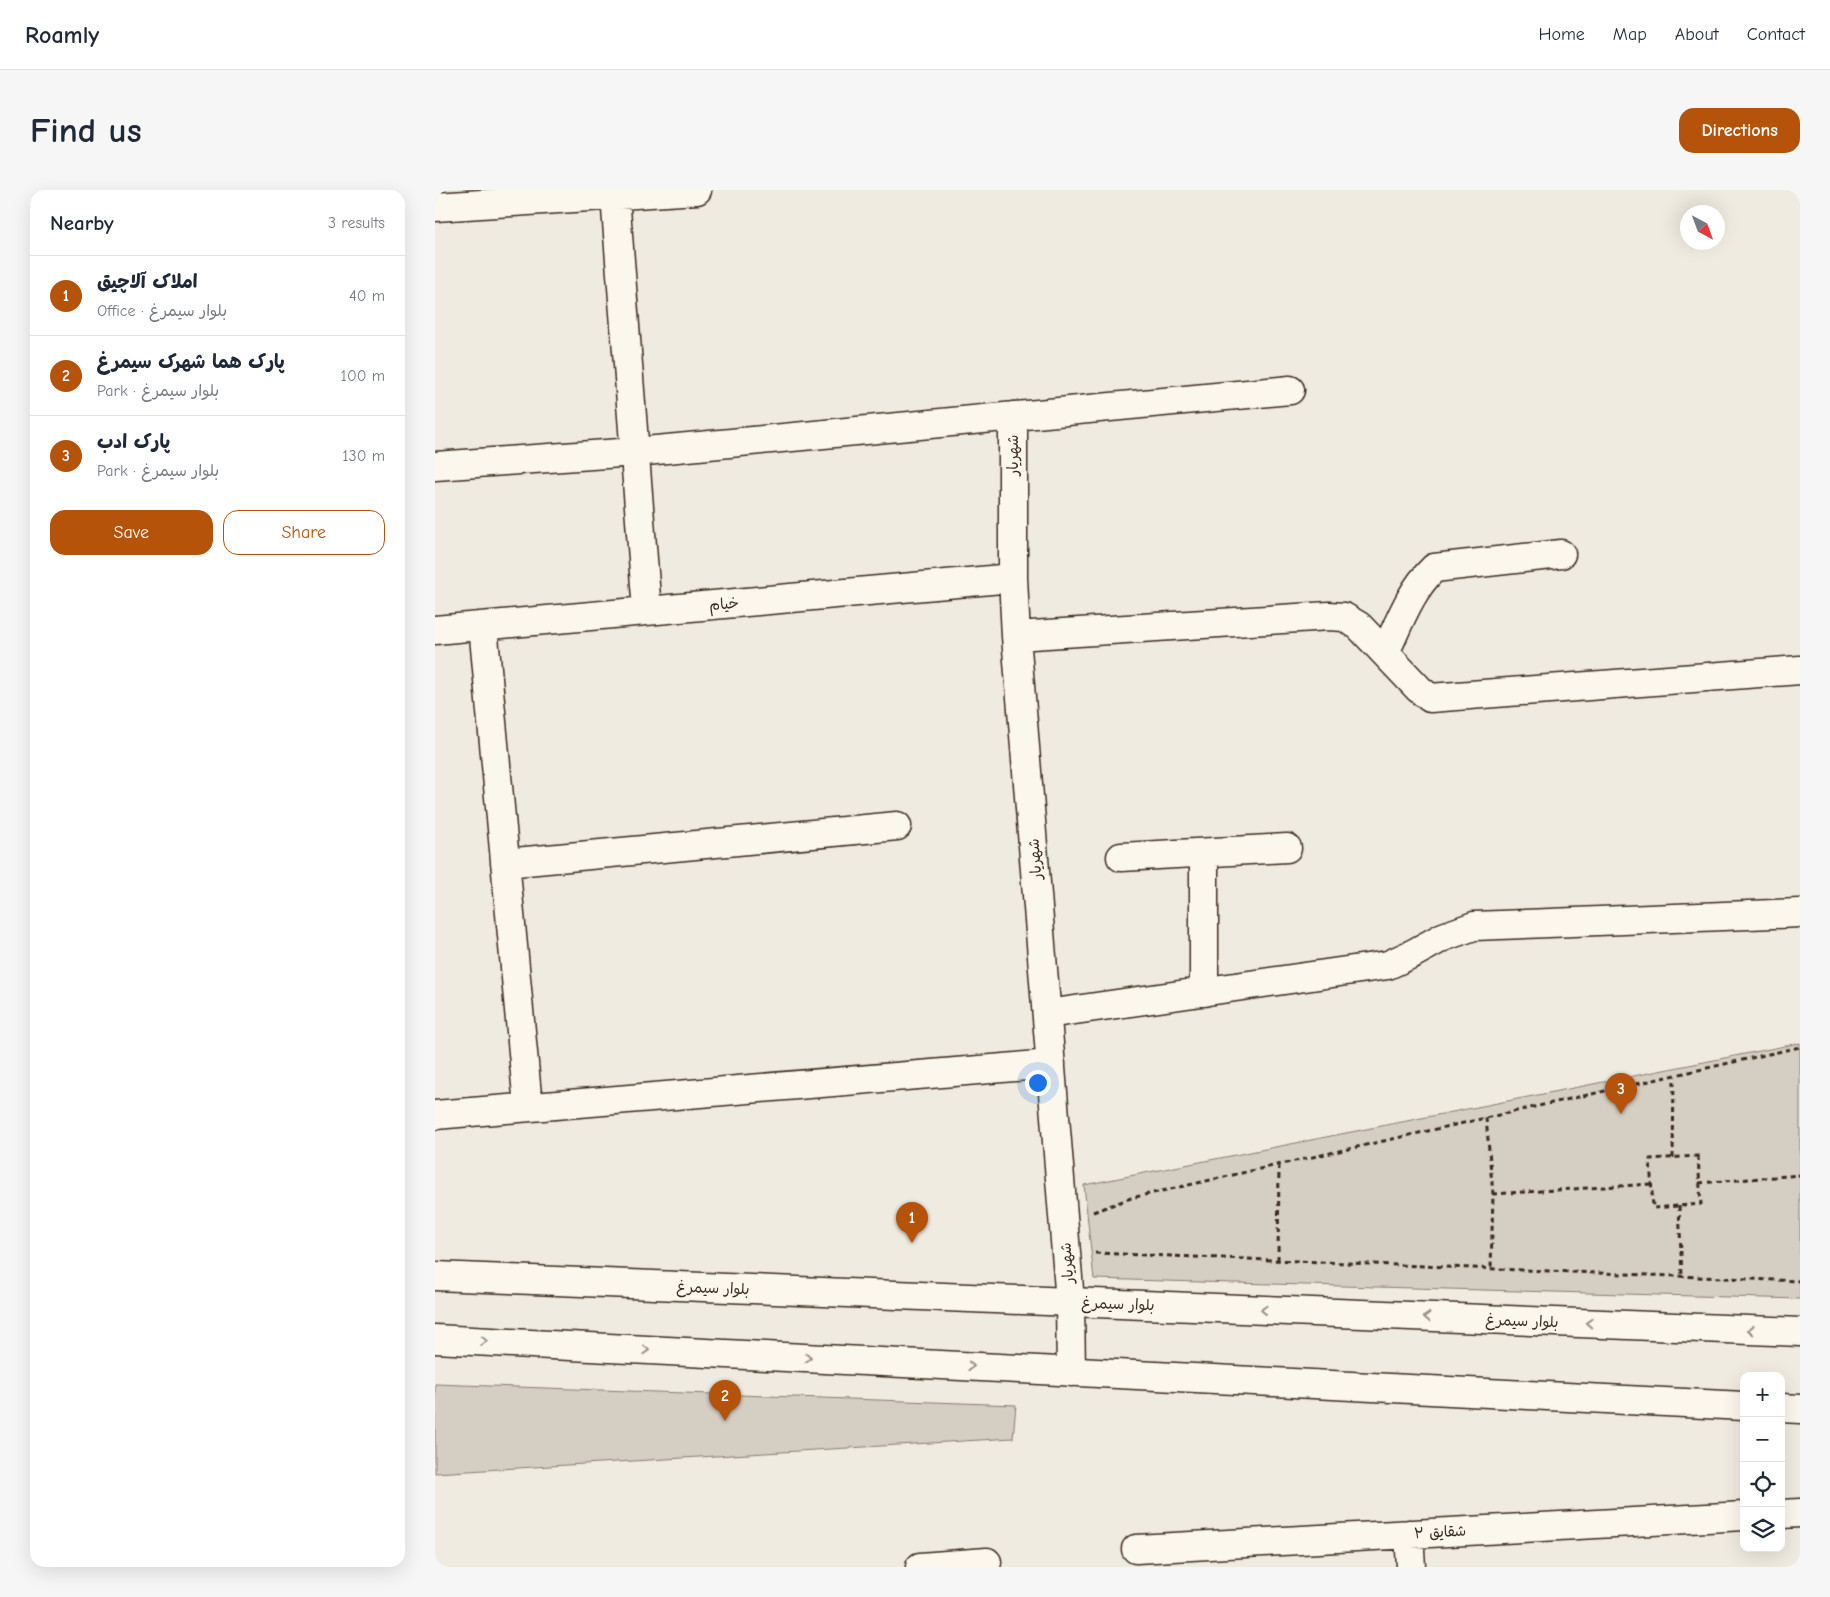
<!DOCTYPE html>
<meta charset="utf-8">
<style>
:root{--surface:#fff;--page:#f6f6f7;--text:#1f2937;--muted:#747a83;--line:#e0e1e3;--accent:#b45309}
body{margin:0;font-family:"Comic Neue","Playpen Sans Arabic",sans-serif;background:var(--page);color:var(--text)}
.controls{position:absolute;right:15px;bottom:15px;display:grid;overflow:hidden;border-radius:10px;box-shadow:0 5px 20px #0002}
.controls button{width:45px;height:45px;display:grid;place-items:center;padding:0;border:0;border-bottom:1px solid var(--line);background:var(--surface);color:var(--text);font:25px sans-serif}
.compass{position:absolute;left:1245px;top:15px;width:45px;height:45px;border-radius:50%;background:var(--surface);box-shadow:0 5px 20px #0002;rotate:139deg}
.you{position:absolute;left:602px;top:892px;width:18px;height:18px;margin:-12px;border:4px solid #fff;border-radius:50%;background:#1a73e8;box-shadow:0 0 0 8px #1a73e833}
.badge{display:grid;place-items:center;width:32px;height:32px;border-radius:50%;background:var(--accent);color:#fff;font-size:16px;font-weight:700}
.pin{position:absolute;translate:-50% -41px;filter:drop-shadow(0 1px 2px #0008)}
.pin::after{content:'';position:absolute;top:26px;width:18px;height:15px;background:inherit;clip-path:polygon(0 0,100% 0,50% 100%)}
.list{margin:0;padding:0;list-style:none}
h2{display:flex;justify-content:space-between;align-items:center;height:65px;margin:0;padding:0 20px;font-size:21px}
h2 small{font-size:16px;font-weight:400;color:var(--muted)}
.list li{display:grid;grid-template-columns:32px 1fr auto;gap:15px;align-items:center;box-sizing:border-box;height:80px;padding:0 20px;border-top:1px solid var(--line)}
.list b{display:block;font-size:19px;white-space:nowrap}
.list p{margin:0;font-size:16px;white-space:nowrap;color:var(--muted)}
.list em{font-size:16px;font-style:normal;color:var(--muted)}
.actions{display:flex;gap:10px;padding:15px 20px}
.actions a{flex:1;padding:11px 0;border:1px solid var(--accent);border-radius:15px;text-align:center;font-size:18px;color:var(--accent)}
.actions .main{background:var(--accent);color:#fff}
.icon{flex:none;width:28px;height:28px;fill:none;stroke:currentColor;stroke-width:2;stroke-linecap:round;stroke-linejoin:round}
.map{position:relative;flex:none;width:1365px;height:1377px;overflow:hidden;border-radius:15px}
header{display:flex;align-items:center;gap:30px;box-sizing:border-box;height:70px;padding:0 25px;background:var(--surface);border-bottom:1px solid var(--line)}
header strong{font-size:24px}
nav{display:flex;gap:28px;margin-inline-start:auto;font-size:18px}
.intro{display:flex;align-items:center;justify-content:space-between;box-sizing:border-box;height:120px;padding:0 30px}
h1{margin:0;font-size:35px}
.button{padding:12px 22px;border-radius:15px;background:var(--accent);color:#fff;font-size:18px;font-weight:700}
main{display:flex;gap:30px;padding:0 30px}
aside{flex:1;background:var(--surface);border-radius:15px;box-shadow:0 5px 20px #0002}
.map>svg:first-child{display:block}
.green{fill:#d5cec3;stroke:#887c70}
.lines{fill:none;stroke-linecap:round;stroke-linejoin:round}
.minor-casing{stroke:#3b2a1e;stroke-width:31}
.major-casing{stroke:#3b2a1e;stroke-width:31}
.path{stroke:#3b2a1e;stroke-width:3;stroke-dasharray:5 4;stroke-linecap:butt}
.minor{stroke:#fbf7ec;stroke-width:28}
.major{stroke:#fbf7ec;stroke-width:28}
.oneway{stroke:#9b9085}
.labels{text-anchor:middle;stroke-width:4;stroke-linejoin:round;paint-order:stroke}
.street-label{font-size:15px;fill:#3b2a1e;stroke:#fbf7ec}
</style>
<header>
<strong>Roamly</strong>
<nav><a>Home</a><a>Map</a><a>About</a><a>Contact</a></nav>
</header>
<div class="intro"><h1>Find us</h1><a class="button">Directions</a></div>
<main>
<aside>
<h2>Nearby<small>3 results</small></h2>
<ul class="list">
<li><span class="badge">1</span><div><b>املاک آلاچیق</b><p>Office · بلوار سیمرغ</p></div><em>40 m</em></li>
<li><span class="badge">2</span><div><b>پارک هما شهرک سیمرغ</b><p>Park · بلوار سیمرغ</p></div><em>100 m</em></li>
<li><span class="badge">3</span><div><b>پارک ادب</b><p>Park · بلوار سیمرغ</p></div><em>130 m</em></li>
</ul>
<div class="actions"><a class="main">Save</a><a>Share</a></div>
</aside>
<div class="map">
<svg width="1365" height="1377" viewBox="0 0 1365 1377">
<rect width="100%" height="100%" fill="#f0ebe0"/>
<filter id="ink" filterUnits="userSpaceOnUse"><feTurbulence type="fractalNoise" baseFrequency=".02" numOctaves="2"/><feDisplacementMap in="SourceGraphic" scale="10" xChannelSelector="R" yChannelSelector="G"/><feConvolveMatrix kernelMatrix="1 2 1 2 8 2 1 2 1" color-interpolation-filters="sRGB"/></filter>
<g filter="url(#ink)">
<path class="green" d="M 1365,853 L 1365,1109 L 659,1089 L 649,995 Z
M 0,1194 L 581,1215 L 578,1248 L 0,1283 Z"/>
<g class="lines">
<defs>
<path id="minor" d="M 180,6 L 212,421
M 0,17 L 262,0
M 578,226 L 578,388 L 581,446 L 635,1112 L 636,1182
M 0,276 L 200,262 L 855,200
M 48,436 L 93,916
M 0,440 L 578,388
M 581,446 L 894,426 L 909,427 L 924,436 L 984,499 L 995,508 L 1365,480
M 950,463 C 964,433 975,401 999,378 L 1126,364
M 769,663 L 769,802
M 686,667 L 852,658
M 70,673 L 462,636
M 612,824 L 953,775 L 979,763 L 1008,747 L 1039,736 L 1365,723
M 0,925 L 616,874
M 1346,1324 L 1365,1323
M 974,1344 L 976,1377
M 701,1359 L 1309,1326
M 485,1377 L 552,1372"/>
<path id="major" d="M 0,1086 L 1365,1142
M 0,1149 L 1309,1216
M 1346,1218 L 1365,1219"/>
</defs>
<use href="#minor" class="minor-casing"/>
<use href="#major" class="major-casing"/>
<path class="path" d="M 1051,928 L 1058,1004 L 1056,1079
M 1263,966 L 1266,1014 L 1218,1018 L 1215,969 Z
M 1238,968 L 1239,885
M 1264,993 L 1365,985
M 1058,1004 L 1216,994
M 1244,1016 L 1247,1086
M 658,1022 L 696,1008 L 1365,857
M 660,1063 L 1365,1091
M 843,1070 L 844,975"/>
<use href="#minor" class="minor"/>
<use href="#major" class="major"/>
</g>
<defs><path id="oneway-chevron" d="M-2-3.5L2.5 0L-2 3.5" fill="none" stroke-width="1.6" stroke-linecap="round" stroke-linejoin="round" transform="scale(1.25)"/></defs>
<g class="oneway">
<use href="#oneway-chevron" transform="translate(829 1120) rotate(-178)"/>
<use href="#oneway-chevron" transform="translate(992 1127) rotate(-178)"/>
<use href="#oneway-chevron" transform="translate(1154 1133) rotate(-178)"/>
<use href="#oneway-chevron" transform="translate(1316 1140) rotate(-178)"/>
<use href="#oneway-chevron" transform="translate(49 1151) rotate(3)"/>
<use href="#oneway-chevron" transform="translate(211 1160) rotate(3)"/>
<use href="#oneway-chevron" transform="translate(373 1168) rotate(3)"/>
<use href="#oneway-chevron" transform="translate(536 1176) rotate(3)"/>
</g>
</g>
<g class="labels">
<g class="street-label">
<text transform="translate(578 265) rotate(-90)" y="5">شهریار</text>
<text transform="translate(289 414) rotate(-5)" y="5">خیام</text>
<text transform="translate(600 669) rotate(-94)" y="5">شهریار</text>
<text transform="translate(632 1073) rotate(-94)" y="5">شهریار</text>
<text transform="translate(278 1098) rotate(2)" y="5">بلوار سیمرغ</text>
<text transform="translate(683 1114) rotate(2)" y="5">بلوار سیمرغ</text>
<text transform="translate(1087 1131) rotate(2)" y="5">بلوار سیمرغ</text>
<text transform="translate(1005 1342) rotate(-3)" y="5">شقایق ۲</text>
</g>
</g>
</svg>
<div class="controls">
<button>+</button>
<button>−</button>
<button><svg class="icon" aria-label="locate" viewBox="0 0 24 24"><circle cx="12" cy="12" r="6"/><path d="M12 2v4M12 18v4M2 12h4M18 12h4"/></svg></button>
<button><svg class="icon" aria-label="layers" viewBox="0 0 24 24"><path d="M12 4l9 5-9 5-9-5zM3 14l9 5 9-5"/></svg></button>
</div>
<svg class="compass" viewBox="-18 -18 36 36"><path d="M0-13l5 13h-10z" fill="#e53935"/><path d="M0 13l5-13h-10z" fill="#747a83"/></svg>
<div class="you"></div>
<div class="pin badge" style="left:477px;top:1053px">1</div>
<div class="pin badge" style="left:290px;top:1231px">2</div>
<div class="pin badge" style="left:1186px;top:924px">3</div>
</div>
</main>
